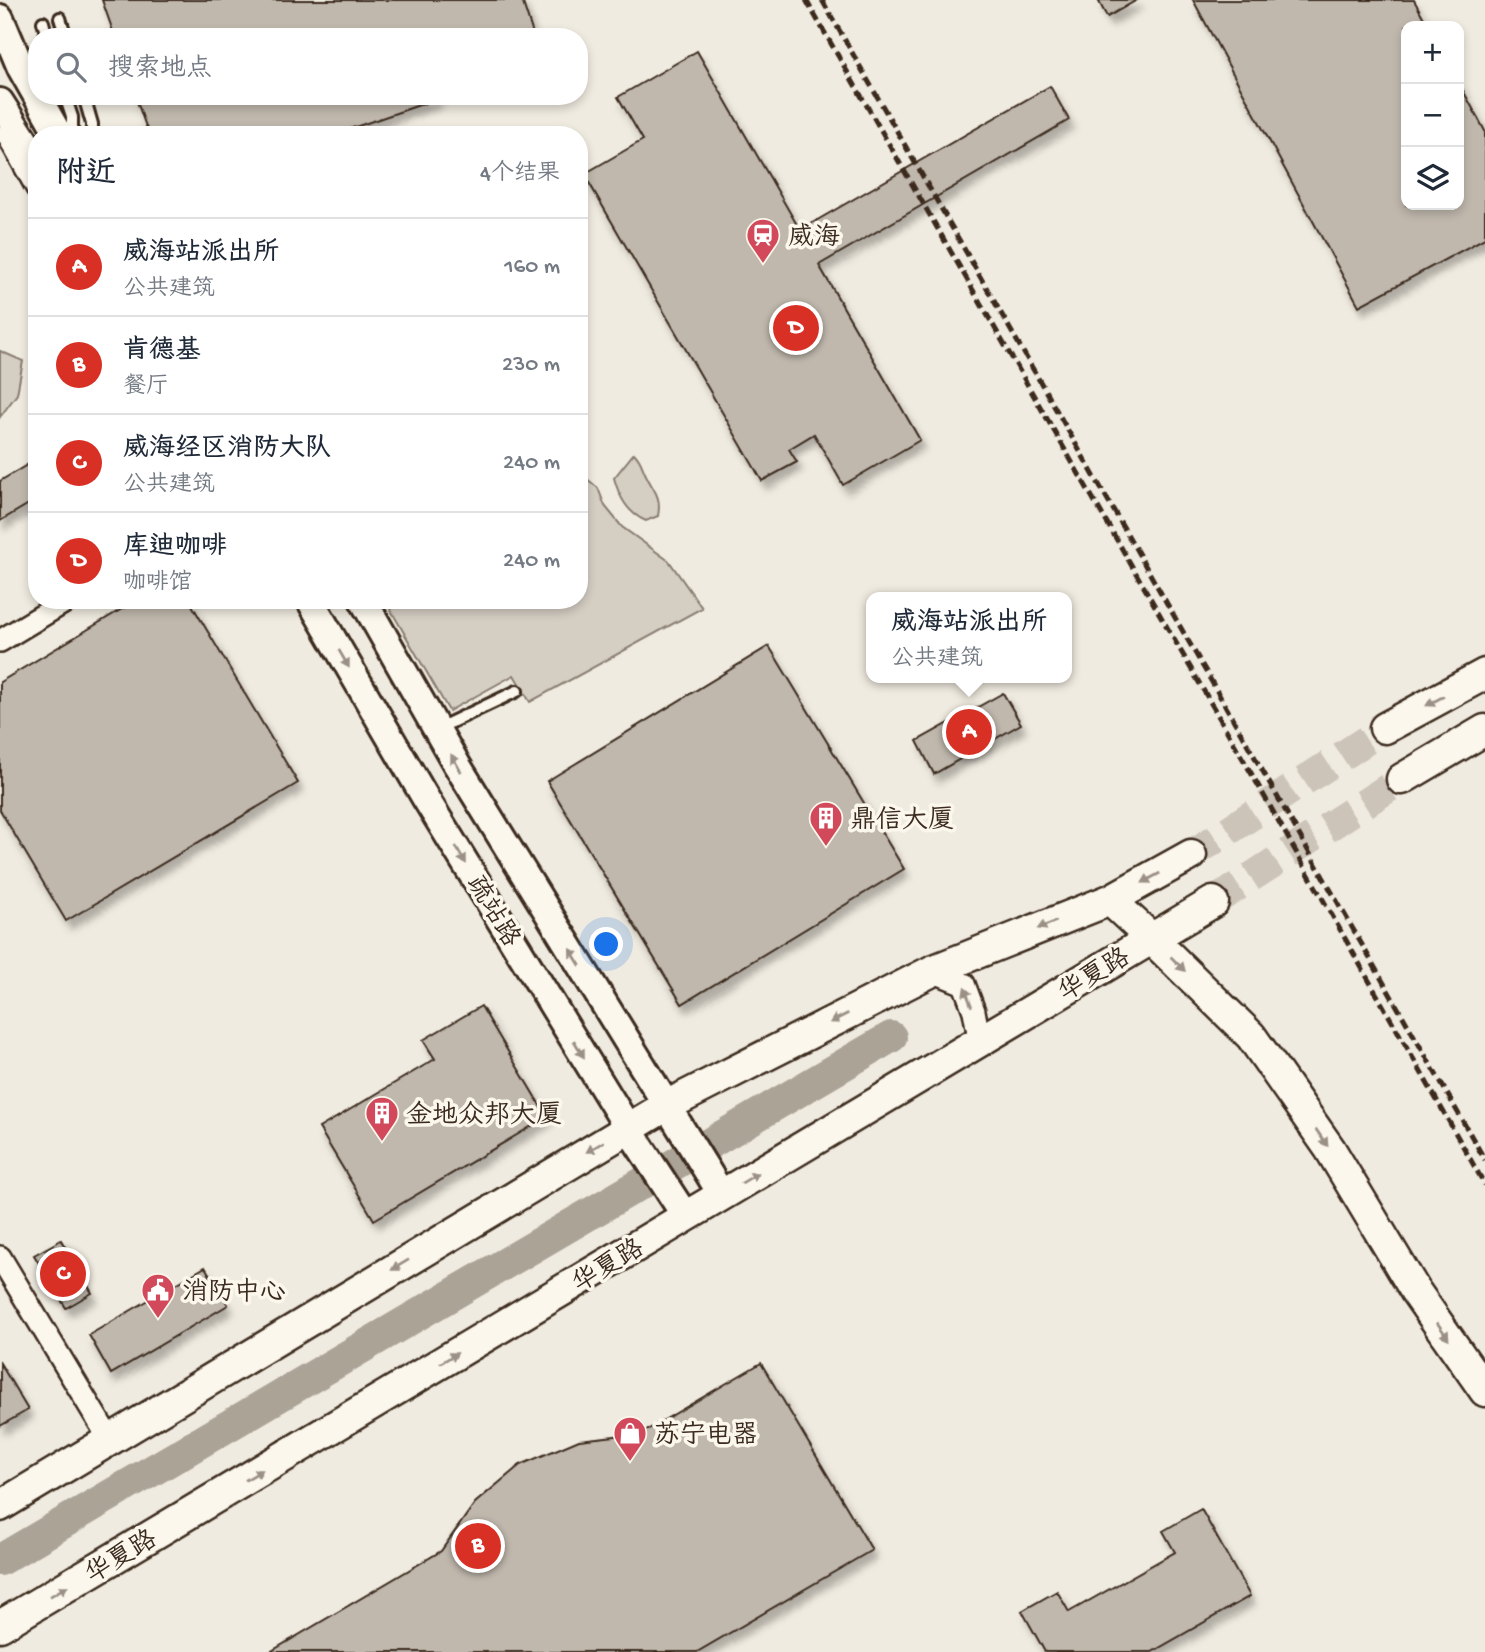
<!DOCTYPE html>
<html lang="zh">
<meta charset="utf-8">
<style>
:root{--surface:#fff;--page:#f6f6f7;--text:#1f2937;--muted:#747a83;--line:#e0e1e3;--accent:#d93025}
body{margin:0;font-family:"Gochi Hand","LXGW WenKai TC",sans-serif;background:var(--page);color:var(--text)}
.controls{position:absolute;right:21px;top:21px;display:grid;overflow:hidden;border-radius:14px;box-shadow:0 4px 10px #0003}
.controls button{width:63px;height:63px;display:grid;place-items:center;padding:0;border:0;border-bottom:2px solid var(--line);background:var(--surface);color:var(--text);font:35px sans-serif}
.you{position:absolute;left:607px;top:945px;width:24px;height:24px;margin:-18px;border:5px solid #fff;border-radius:50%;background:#1a73e8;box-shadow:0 0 0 10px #1a73e833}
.badge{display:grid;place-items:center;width:46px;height:46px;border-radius:50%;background:var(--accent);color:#fff;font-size:23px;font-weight:700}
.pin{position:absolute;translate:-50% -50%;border:4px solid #fff;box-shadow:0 2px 7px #0006}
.popup{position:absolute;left:866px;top:592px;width:206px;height:91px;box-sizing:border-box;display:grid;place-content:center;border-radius:14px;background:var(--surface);filter:drop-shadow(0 2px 5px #0005);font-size:23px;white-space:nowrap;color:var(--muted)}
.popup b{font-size:26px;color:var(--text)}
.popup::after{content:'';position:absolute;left:50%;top:100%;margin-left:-14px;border:14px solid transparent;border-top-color:var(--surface)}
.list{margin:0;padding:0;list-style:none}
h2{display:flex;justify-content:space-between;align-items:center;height:91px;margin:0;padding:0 28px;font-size:30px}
h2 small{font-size:23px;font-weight:400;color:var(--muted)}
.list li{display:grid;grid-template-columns:46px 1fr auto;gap:21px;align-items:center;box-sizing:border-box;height:98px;padding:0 28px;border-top:2px solid var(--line)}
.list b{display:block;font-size:26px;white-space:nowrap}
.list p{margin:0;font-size:23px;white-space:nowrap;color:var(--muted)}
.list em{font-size:23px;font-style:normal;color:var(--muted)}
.icon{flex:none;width:38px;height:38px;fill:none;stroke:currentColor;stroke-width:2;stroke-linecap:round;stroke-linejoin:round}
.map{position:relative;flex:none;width:1485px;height:1652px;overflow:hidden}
.search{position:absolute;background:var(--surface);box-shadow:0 4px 10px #0003;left:28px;top:28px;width:560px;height:77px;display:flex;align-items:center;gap:18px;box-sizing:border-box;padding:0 24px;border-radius:28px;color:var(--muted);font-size:26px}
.panel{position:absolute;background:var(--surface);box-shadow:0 4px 10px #0003;left:28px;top:126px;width:560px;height:483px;border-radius:28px}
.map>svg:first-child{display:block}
.green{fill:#d5cec3;stroke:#887c70;stroke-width:2}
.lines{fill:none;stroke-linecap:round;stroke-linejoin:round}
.river{stroke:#aca397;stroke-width:32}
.building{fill:#c0b8ad;stroke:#3b2a1e;stroke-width:2;filter:url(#shadow)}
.secondary-tunnel{stroke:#ccc4b9;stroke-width:30;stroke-dasharray:30 15;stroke-linecap:butt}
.service-casing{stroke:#3b2a1e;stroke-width:16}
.minor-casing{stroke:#3b2a1e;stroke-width:26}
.tertiary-casing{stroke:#3b2a1e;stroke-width:32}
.secondary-casing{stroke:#3b2a1e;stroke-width:35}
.service{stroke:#fbf7ec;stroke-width:10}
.minor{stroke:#fbf7ec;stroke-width:21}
.tertiary{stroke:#fbf7ec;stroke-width:26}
.secondary{stroke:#fbf7ec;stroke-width:30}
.rail{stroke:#3b2a1e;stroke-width:5;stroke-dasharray:10 5;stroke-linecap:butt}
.oneway{fill:#9b9085}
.labels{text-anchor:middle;stroke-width:7;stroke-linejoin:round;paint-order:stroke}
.poi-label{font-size:26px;fill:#3b2a1e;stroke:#fbf7ec;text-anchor:start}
.street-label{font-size:26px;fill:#3b2a1e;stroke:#fbf7ec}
</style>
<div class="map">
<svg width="1485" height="1652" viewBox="0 0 1485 1652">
<defs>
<filter id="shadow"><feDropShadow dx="4.5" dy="8" stdDeviation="3.5" flood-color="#0004"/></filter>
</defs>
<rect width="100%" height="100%" fill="#f0ebe0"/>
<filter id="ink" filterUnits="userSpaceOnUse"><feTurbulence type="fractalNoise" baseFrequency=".0143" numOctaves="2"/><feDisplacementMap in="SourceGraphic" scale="14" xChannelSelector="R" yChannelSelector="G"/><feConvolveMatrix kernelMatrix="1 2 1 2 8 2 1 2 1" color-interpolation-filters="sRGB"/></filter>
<g filter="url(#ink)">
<path class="green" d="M 0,351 L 23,361 L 17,394 L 0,417 Z
M 634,453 C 641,460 641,464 645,473 C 653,491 662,495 658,516 L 646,521 C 627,513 619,496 614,478 Z
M 579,472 L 598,488 L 605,506 L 622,527 L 669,561 L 702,608 L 530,702 L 514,675 L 449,711 L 385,600 L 579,600 Z"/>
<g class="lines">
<path class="river" d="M 0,1560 L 891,1037"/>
</g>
<path class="building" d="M 102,0 L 522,0 L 534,37 L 115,37 Z
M 1098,0 L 1137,0 L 1107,17 Z
M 1193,0 L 1414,0 L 1428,26 L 1406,26 L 1406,205 L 1459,205 L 1459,83 L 1485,131 L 1485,238 L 1359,306 Z
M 697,51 L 800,230 L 1050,86 L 1069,120 L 819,265 L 920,440 L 843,485 L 814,434 L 789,449 L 797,462 L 762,481 L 584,174 L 643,140 L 618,97 Z
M 135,96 L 437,96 L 437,99 L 332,135 L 149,135 Z
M 37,459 L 37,499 L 0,521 L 0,481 Z
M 137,600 L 189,600 L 298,783 L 66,921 L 0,810 L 0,682 Z
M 769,646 L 904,869 L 682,1004 L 547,781 Z
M 1003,693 L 1021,724 L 934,774 L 917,741 Z
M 481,1006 L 547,1117 L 374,1220 L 319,1128 L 435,1059 L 423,1040 Z
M 61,1240 L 92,1293 L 66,1308 L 34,1255 Z
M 205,1267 L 228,1305 L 111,1374 L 89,1335 Z
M 0,1363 L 28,1410 L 0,1426 Z
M 761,1363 L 872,1550 L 697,1652 L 270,1652 L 441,1551 L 475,1503 L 520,1465 L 579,1440 L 642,1433 Z
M 1201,1509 L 1250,1596 L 1152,1652 L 1045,1652 L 1022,1611 L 1057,1591 L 1069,1612 L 1175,1552 L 1163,1531 Z"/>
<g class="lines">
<path class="secondary-tunnel" d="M 1191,855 L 1385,728
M 1213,902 L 1402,779"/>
<defs>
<path id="service" d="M 60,18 L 66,37
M 43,22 L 47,37
M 65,96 L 72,117 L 72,135
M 84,96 L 92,124 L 92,135
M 437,729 L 517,691"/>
<path id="minor" d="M 7,134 L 37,188
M 0,641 L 68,600
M 932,971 L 964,984 L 974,1011 L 980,1043
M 0,1257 L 110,1440"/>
<path id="tertiary" d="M 0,18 L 21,68 L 59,135
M 0,102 L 37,160
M 310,600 L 426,799 L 628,1128 L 686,1217
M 363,600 L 457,765 L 722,1195"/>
<path id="secondary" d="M 1385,728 L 1485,674
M 1402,779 L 1485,730
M 1110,900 L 1151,938 L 1251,1036 L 1330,1149 L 1416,1292 L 1485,1391
M 0,1506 L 666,1106 L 932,971 L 1110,900 L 1191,855
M 0,1626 L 1213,902"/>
</defs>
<use href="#service" class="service-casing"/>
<use href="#minor" class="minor-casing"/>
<use href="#tertiary" class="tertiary-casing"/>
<use href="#secondary" class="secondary-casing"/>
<use href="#service" class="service"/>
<use href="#minor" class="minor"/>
<use href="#tertiary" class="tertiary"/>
<use href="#secondary" class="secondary"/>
<path class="rail" d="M 806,0 L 1258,785 L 1485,1185
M 822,0 L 1485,1160"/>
</g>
<defs><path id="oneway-solid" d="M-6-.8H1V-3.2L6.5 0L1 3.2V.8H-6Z" transform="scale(1.75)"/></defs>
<g class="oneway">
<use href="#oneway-solid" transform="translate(344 659) rotate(60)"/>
<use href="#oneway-solid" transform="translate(1435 701) rotate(152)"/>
<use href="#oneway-solid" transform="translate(456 763) rotate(-120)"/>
<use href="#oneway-solid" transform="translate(461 855) rotate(59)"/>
<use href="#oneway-solid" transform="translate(1151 878) rotate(151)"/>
<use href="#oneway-solid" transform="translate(1047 925) rotate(158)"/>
<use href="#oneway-solid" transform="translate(575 957) rotate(-122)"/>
<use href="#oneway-solid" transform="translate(1178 964) rotate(45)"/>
<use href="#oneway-solid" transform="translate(968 997) rotate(-111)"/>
<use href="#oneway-solid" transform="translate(839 1018) rotate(153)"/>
<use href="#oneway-solid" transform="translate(579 1049) rotate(59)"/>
<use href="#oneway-solid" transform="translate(1322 1138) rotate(55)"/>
<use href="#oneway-solid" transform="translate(595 1147) rotate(149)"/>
<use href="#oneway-solid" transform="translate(750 1178) rotate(-31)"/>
<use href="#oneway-solid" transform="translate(400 1265) rotate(149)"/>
<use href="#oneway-solid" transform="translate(1443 1331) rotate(55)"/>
<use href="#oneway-solid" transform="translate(449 1358) rotate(-31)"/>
<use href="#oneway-solid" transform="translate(254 1475) rotate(-31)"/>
<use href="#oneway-solid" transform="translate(59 1591) rotate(-31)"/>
</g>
</g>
<defs>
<symbol id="station-pin" viewBox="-11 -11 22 30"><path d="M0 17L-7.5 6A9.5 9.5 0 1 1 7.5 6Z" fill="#d1495b" stroke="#fbf7ec"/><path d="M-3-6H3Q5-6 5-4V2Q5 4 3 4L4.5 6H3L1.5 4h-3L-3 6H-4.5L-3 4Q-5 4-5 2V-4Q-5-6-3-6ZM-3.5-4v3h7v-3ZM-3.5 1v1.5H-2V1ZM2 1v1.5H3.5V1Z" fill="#fff"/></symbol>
<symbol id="building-pin" viewBox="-11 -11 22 30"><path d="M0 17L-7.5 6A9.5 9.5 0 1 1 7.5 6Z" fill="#d1495b" stroke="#fbf7ec"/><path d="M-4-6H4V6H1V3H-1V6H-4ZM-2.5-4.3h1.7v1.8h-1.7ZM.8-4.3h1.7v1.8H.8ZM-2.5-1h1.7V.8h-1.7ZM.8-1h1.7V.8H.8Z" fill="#fff"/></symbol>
<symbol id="civic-pin" viewBox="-11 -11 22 30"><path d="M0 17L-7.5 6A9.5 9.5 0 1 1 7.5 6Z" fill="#d1495b" stroke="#fbf7ec"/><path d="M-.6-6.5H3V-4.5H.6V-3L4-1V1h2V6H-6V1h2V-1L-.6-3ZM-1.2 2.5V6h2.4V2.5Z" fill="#fff"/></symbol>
<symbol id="shop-pin" viewBox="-11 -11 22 30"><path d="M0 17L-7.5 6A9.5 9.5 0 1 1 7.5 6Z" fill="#d1495b" stroke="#fbf7ec"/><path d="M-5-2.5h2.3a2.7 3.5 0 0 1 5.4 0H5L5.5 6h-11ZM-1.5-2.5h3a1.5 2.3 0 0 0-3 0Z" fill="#fff"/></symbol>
</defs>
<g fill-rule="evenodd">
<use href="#station-pin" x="744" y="216" width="38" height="52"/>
<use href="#building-pin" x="807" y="799" width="38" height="52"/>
<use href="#building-pin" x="363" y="1094" width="38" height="52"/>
<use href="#civic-pin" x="139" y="1271" width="38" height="52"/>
<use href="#shop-pin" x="611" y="1414" width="38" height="52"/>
</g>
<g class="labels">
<g class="poi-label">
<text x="788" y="244">威海</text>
<text x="850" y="827">鼎信大厦</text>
<text x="406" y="1122">金地众邦大厦</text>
<text x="182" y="1299">消防中心</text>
<text x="654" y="1442">苏宁电器</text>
</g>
<g class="street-label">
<text transform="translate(495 910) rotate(59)" y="9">疏站路</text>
<text transform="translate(1093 973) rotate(-31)" y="9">华夏路</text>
<text transform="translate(607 1264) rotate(-31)" y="9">华夏路</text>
<text transform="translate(120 1555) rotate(-31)" y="9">华夏路</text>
</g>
</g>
</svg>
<div class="controls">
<button>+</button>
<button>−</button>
<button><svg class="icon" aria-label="layers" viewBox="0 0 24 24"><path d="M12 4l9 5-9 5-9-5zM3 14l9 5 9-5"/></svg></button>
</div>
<div class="you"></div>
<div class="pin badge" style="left:969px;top:732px">A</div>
<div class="popup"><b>威海站派出所</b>公共建筑</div>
<div class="pin badge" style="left:478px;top:1546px">B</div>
<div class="pin badge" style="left:63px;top:1274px">C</div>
<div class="pin badge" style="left:796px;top:328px">D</div>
<div class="search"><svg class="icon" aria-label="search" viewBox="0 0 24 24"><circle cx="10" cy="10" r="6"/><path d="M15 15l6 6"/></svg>搜索地点</div>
<section class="panel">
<h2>附近<small>4个结果</small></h2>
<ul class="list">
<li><span class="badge">A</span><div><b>威海站派出所</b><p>公共建筑</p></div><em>160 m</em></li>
<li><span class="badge">B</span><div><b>肯德基</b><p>餐厅</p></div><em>230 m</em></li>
<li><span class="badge">C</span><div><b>威海经区消防大队</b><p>公共建筑</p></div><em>240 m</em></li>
<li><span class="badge">D</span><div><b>库迪咖啡</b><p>咖啡馆</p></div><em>240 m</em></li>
</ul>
</section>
</div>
